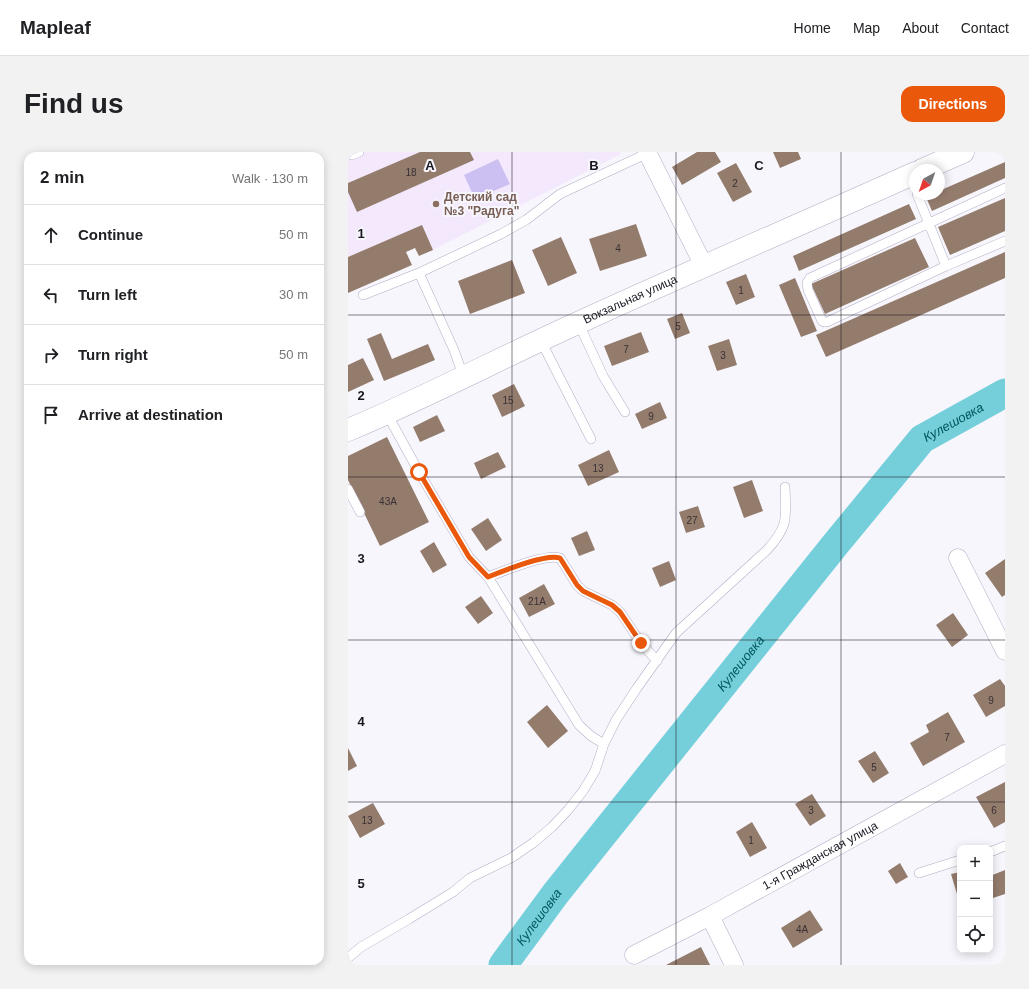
<!DOCTYPE html>
<meta charset="utf-8">
<style>
:root{--surface:#fff;--page:#f2f2f2;--text:#202124;--muted:#757577;--line:#e0e0e0;--accent:#ea580c}
body{margin:0;font-family:Arial,sans-serif;background:var(--page);color:var(--text)}
.controls{position:absolute;right:12px;bottom:12px;display:grid;overflow:hidden;border-radius:8px;box-shadow:0 2px 10px #0003}
.controls button{width:36px;height:36px;display:grid;place-items:center;padding:0;border:0;border-bottom:1px solid var(--line);background:var(--surface);color:var(--text);font:20px sans-serif}
.compass{position:absolute;left:561px;top:12px;width:36px;height:36px;border-radius:50%;background:var(--surface);box-shadow:0 2px 10px #0003;rotate:220deg}
.stop{position:absolute;width:12px;height:12px;margin:-9px;border:3px solid #ea580c;border-radius:50%;background:#fff}
.stop.end{background:#ea580c;border-color:#fff;box-shadow:0 1px 4px #0008}
.list{margin:0;padding:0;list-style:none}
h2{display:flex;justify-content:space-between;align-items:center;height:52px;margin:0;padding:0 16px;font-size:17px}
h2 small{font-size:13px;font-weight:400;color:var(--muted)}
.list li{display:grid;grid-template-columns:26px 1fr auto;gap:12px;align-items:center;box-sizing:border-box;height:60px;padding:0 16px;border-top:1px solid var(--line)}
.list b{display:block;font-size:15px;white-space:nowrap}
.list em{font-size:13px;font-style:normal;color:var(--muted)}
.icon{flex:none;width:22px;height:22px;fill:none;stroke:currentColor;stroke-width:2;stroke-linecap:round;stroke-linejoin:round}
.map{position:relative;flex:none;width:657px;height:813px;overflow:hidden;border-radius:12px}
header{display:flex;align-items:center;gap:24px;box-sizing:border-box;height:56px;padding:0 20px;background:var(--surface);border-bottom:1px solid var(--line)}
header strong{font-size:19px}
nav{display:flex;gap:22px;margin-inline-start:auto;font-size:14px}
.intro{display:flex;align-items:center;justify-content:space-between;box-sizing:border-box;height:96px;padding:0 24px}
h1{margin:0;font-size:28px}
.button{padding:10px 18px;border-radius:12px;background:var(--accent);color:#fff;font-size:14px;font-weight:700}
main{display:flex;gap:24px;padding:0 24px}
aside{flex:1;background:var(--surface);border-radius:12px;box-shadow:0 2px 10px #0003}
.map>svg:first-child{display:block}
.education{fill:#f4e8fc}
.green{fill:#ccbff2}
.lines{fill:none;stroke-linecap:round;stroke-linejoin:round}
.river{stroke:#74cfda;stroke-width:29}
.building{fill:#947c6d}
.lane-casing{stroke:#b2acc6;stroke-width:10}
.street-casing{stroke:#b2acc6;stroke-width:19}
.primary-casing{stroke:#b2acc6;stroke-width:23}
.lane{stroke:#fff;stroke-width:9}
.street{stroke:#fff;stroke-width:18}
.primary{stroke:#fff;stroke-width:22}
.route{stroke:#ea580c;stroke-width:5}
.grid{fill:none;stroke:#1a1721;stroke-width:1;stroke-opacity:0.55}
.education-dot{fill:#8d6e63;stroke:#f7f6fc;stroke-width:1.5}
.labels{text-anchor:middle;stroke-width:4;stroke-linejoin:round;paint-order:stroke}
.number-label{font-size:10px;fill:#383034}
.education-label{font-size:12px;font-weight:bold;fill:#785e54;stroke:#f7f6fc;text-anchor:start}
.street-label{font-size:12px;fill:#1a1721;stroke:#f7f6fc}
.water-label{font-size:13px;font-style:italic;fill:#00575f;stroke:#f7f6fc}
.grid-label{font-size:13px;text-anchor:middle;font-weight:bold;fill:#1a1721;stroke:#f7f6fc;stroke-width:4;stroke-linejoin:round;paint-order:stroke}
</style>
<header>
<strong>Mapleaf</strong>
<nav><a>Home</a><a>Map</a><a>About</a><a>Contact</a></nav>
</header>
<div class="intro"><h1>Find us</h1><a class="button">Directions</a></div>
<main>
<aside>
<h2>2 min<small>Walk · 130 m</small></h2>
<ul class="list">
<li><svg class="icon" aria-label="ahead" viewBox="0 0 24 24"><path d="M12 20V5M6 11l6-6 6 6"/></svg><div><b>Continue</b></div><em>50 m</em></li>
<li><svg class="icon" aria-label="left" viewBox="0 0 24 24"><path d="M17 20v-9H6M10 6l-5 5 5 5"/></svg><div><b>Turn left</b></div><em>30 m</em></li>
<li><svg class="icon" aria-label="right" viewBox="0 0 24 24"><path d="M7 20v-9h11M14 6l5 5-5 5"/></svg><div><b>Turn right</b></div><em>50 m</em></li>
<li><svg class="icon" aria-label="arrive" viewBox="0 0 24 24"><path d="M6 21V4h12l-3 4 3 4H6"/></svg><div><b>Arrive at destination</b></div></li>
</ul>
</aside>
<div class="map">
<svg width="657" height="813" viewBox="0 0 657 813">
<rect width="100%" height="100%" fill="#f7f6fc"/>
<path class="education" d="M 0,0 L 272,0 L 273,2 L 85,98 L 74,74 L 0,105 Z"/>
<path class="green" d="M 150,7 L 162,32 L 127,47 L 116,23 Z"/>
<g class="lines">
<path class="river" id="s1" d="M 155,813 L 208,741 L 486,394 L 574,287 L 657,241"/>
</g>
<path class="building" d="M 72,0 L 122,0 L 126,8 L 9,60 L 0,40 L 0,31 Z
M 349,0 L 367,0 L 373,10 L 334,33 L 324,15 Z
M 425,0 L 450,0 L 453,7 L 432,16 Z
M 657,10 L 657,26 L 584,59 L 578,45 L 585,42 L 591,42 L 591,39 Z
M 388,11 L 404,40 L 385,50 L 369,21 Z
M 657,46 L 657,79 L 602,103 L 590,75 Z
M 561,52 L 568,67 L 451,119 L 445,104 Z
M 288,72 L 299,104 L 252,119 L 241,87 Z
M 74,73 L 85,98 L 71,104 L 67,96 L 58,100 L 64,113 L 0,141 L 0,105 Z
M 213,85 L 229,121 L 200,134 L 184,98 Z
M 567,86 L 581,115 L 477,162 L 463,132 Z
M 657,100 L 657,126 L 478,205 L 468,183 Z
M 164,108 L 177,141 L 122,162 L 110,129 Z
M 398,122 L 407,145 L 388,153 L 378,130 Z
M 447,126 L 469,179 L 453,185 L 431,133 Z
M 334,161 L 342,181 L 327,187 L 319,167 Z
M 293,180 L 301,200 L 264,214 L 256,194 Z
M 33,181 L 44,207 L 80,192 L 87,208 L 36,229 L 19,187 Z
M 381,187 L 389,213 L 369,219 L 360,194 Z
M 15,206 L 26,228 L 0,240 L 0,213 Z
M 166,232 L 177,254 L 154,265 L 144,243 Z
M 312,250 L 319,266 L 294,277 L 287,262 Z
M 89,263 L 97,279 L 72,290 L 65,275 Z
M 39,285 L 81,370 L 32,394 L 0,328 L 0,304 Z
M 261,298 L 271,320 L 240,334 L 230,313 Z
M 150,300 L 158,315 L 133,327 L 126,311 Z
M 404,328 L 415,359 L 396,366 L 385,335 Z
M 350,354 L 357,375 L 338,381 L 331,360 Z
M 140,366 L 154,388 L 138,399 L 123,377 Z
M 239,379 L 247,398 L 231,404 L 223,386 Z
M 86,390 L 99,413 L 85,421 L 72,399 Z
M 657,407 L 657,443 L 654,445 L 637,421 Z
M 321,409 L 328,428 L 312,435 L 304,416 Z
M 196,432 L 207,452 L 181,465 L 171,446 Z
M 133,444 L 145,461 L 130,472 L 117,455 Z
M 605,461 L 620,483 L 604,495 L 588,473 Z
M 652,527 L 657,534 L 657,554 L 638,565 L 625,543 Z
M 199,553 L 220,579 L 200,596 L 179,570 Z
M 600,560 L 617,590 L 575,614 L 562,591 L 581,580 L 578,573 Z
M 0,596 L 9,614 L 0,619 Z
M 527,599 L 541,621 L 525,631 L 510,609 Z
M 657,630 L 657,670 L 646,676 L 628,645 Z
M 464,642 L 478,664 L 462,674 L 447,652 Z
M 25,651 L 37,672 L 12,686 L 0,664 Z
M 404,670 L 419,696 L 402,705 L 388,680 Z
M 552,711 L 560,725 L 548,732 L 540,719 Z
M 657,718 L 657,742 L 642,747 L 642,724 Z
M 612,720 L 612,741 L 609,742 L 603,722 Z
M 462,758 L 475,778 L 445,796 L 433,776 Z
M 353,795 L 362,813 L 318,813 Z"/>
<g class="lines">
<defs>
<path id="lane" d="M 4,3 L 11,0
M 657,36 L 462,126 L 459,131 L 460,138 L 474,169 L 476,170 L 479,170 L 598,114 L 657,89
M 569,42 L 598,114
M 71,121 L 153,82 L 178,68 L 212,42 L 300,1
M 15,143 L 71,121 L 106,198 L 116,226
M 230,170 L 255,224 L 277,260
M 193,189 L 243,287
M 39,262 L 71,320 L 121,405 L 140,425 L 231,573 L 243,584 L 256,592
M 0,337 L 12,360
M 140,425 C 156,419 197,401 212,406 L 229,433 L 235,439 L 264,453 L 272,460 L 293,491 L 309,509
M 642,700 L 657,694
M 571,721 L 612,708
M 0,806 L 13,795 L 61,767 L 105,740 L 122,726 L 163,706 L 185,691 L 204,675 L 220,658 L 235,639 L 247,619 L 256,592 L 268,568 L 289,536 L 328,481 L 419,398 C 441,374 438,366 437,335"/>
<g id="street">
<path d="M 299,0 L 356,114"/>
<path d="M 610,406 L 657,499"/>
<path d="M 362,764 L 386,813"/>
<path id="s2" d="M 286,803 L 362,764 L 657,602"/>
</g>
<g id="primary">
<path d="M 574,18 L 615,0"/>
<path id="s3" d="M 0,278 C 79,245 154,205 232,170 C 343,119 456,71 567,21"/>
</g>
</defs>
<use href="#lane" class="lane-casing"/>
<use href="#street" class="street-casing"/>
<use href="#primary" class="primary-casing"/>
<use href="#lane" class="lane"/>
<use href="#street" class="street"/>
<use href="#primary" class="primary"/>
</g>
<g class="lines">
<path class="route" d="M 71,320 L 121,405 L 140,425 C 155,419 198,401 212,406 L 229,433 L 235,439 L 264,453 L 272,460 L 293,491"/>
</g>
<path class="grid" d="M 164,0 L 164,813M 328,0 L 328,813M 493,0 L 493,813M 0,163 L 657,163M 0,325 L 657,325M 0,488 L 657,488M 0,650 L 657,650"/>
<circle class="education-dot" cx="88" cy="52" r="4"/>
<g class="labels">
<g class="number-label">
<text x="63" y="24">18</text>
<text x="387" y="35">2</text>
<text x="270" y="100">4</text>
<text x="393" y="142">1</text>
<text x="330" y="178">5</text>
<text x="278" y="201">7</text>
<text x="375" y="207">3</text>
<text x="160" y="252">15</text>
<text x="303" y="268">9</text>
<text x="250" y="320">13</text>
<text x="40" y="353">43А</text>
<text x="344" y="372">27</text>
<text x="189" y="453">21А</text>
<text x="643" y="552">9</text>
<text x="599" y="589">7</text>
<text x="526" y="619">5</text>
<text x="463" y="662">3</text>
<text x="646" y="662">6</text>
<text x="19" y="672">13</text>
<text x="403" y="692">1</text>
<text x="454" y="781">4А</text>
</g>
<g class="education-label">
<text x="96" y="49">Детский сад<tspan x="96" dy="14">№3 "Радуга"</tspan></text>
</g>
<g class="street-label">
<text dy="4" stroke="none"><textPath href="#s3" startOffset="311">Вокзальная улица</textPath></text>
<text dy="4" stroke="none"><textPath href="#s2" startOffset="211">1-я Гражданская улица</textPath></text>
</g>
<g class="water-label">
<text dy="5" stroke="none"><textPath href="#s1" startOffset="708">Кулешовка</textPath></text>
<text dy="5" stroke="none"><textPath href="#s1" startOffset="384">Кулешовка</textPath></text>
<text dy="5" stroke="none"><textPath href="#s1" startOffset="60">Кулешовка</textPath></text>
</g>
</g>
<g class="grid-label">
<text x="82" y="18">A</text>
<text x="246" y="18">B</text>
<text x="411" y="18">C</text>
<text x="13" y="86">1</text>
<text x="13" y="248">2</text>
<text x="13" y="411">3</text>
<text x="13" y="574">4</text>
<text x="13" y="736">5</text>
</g>
</svg>
<div class="controls">
<button>+</button>
<button>−</button>
<button><svg class="icon" aria-label="locate" viewBox="0 0 24 24"><circle cx="12" cy="12" r="6"/><path d="M12 2v4M12 18v4M2 12h4M18 12h4"/></svg></button>
</div>
<svg class="compass" viewBox="-18 -18 36 36"><path d="M0-13l5 13h-10z" fill="#e53935"/><path d="M0 13l5-13h-10z" fill="#757577"/></svg>
<div class="stop" style="left:71px;top:320px"></div>
<div class="stop end" style="left:293px;top:491px"></div>
</div>
</main>
